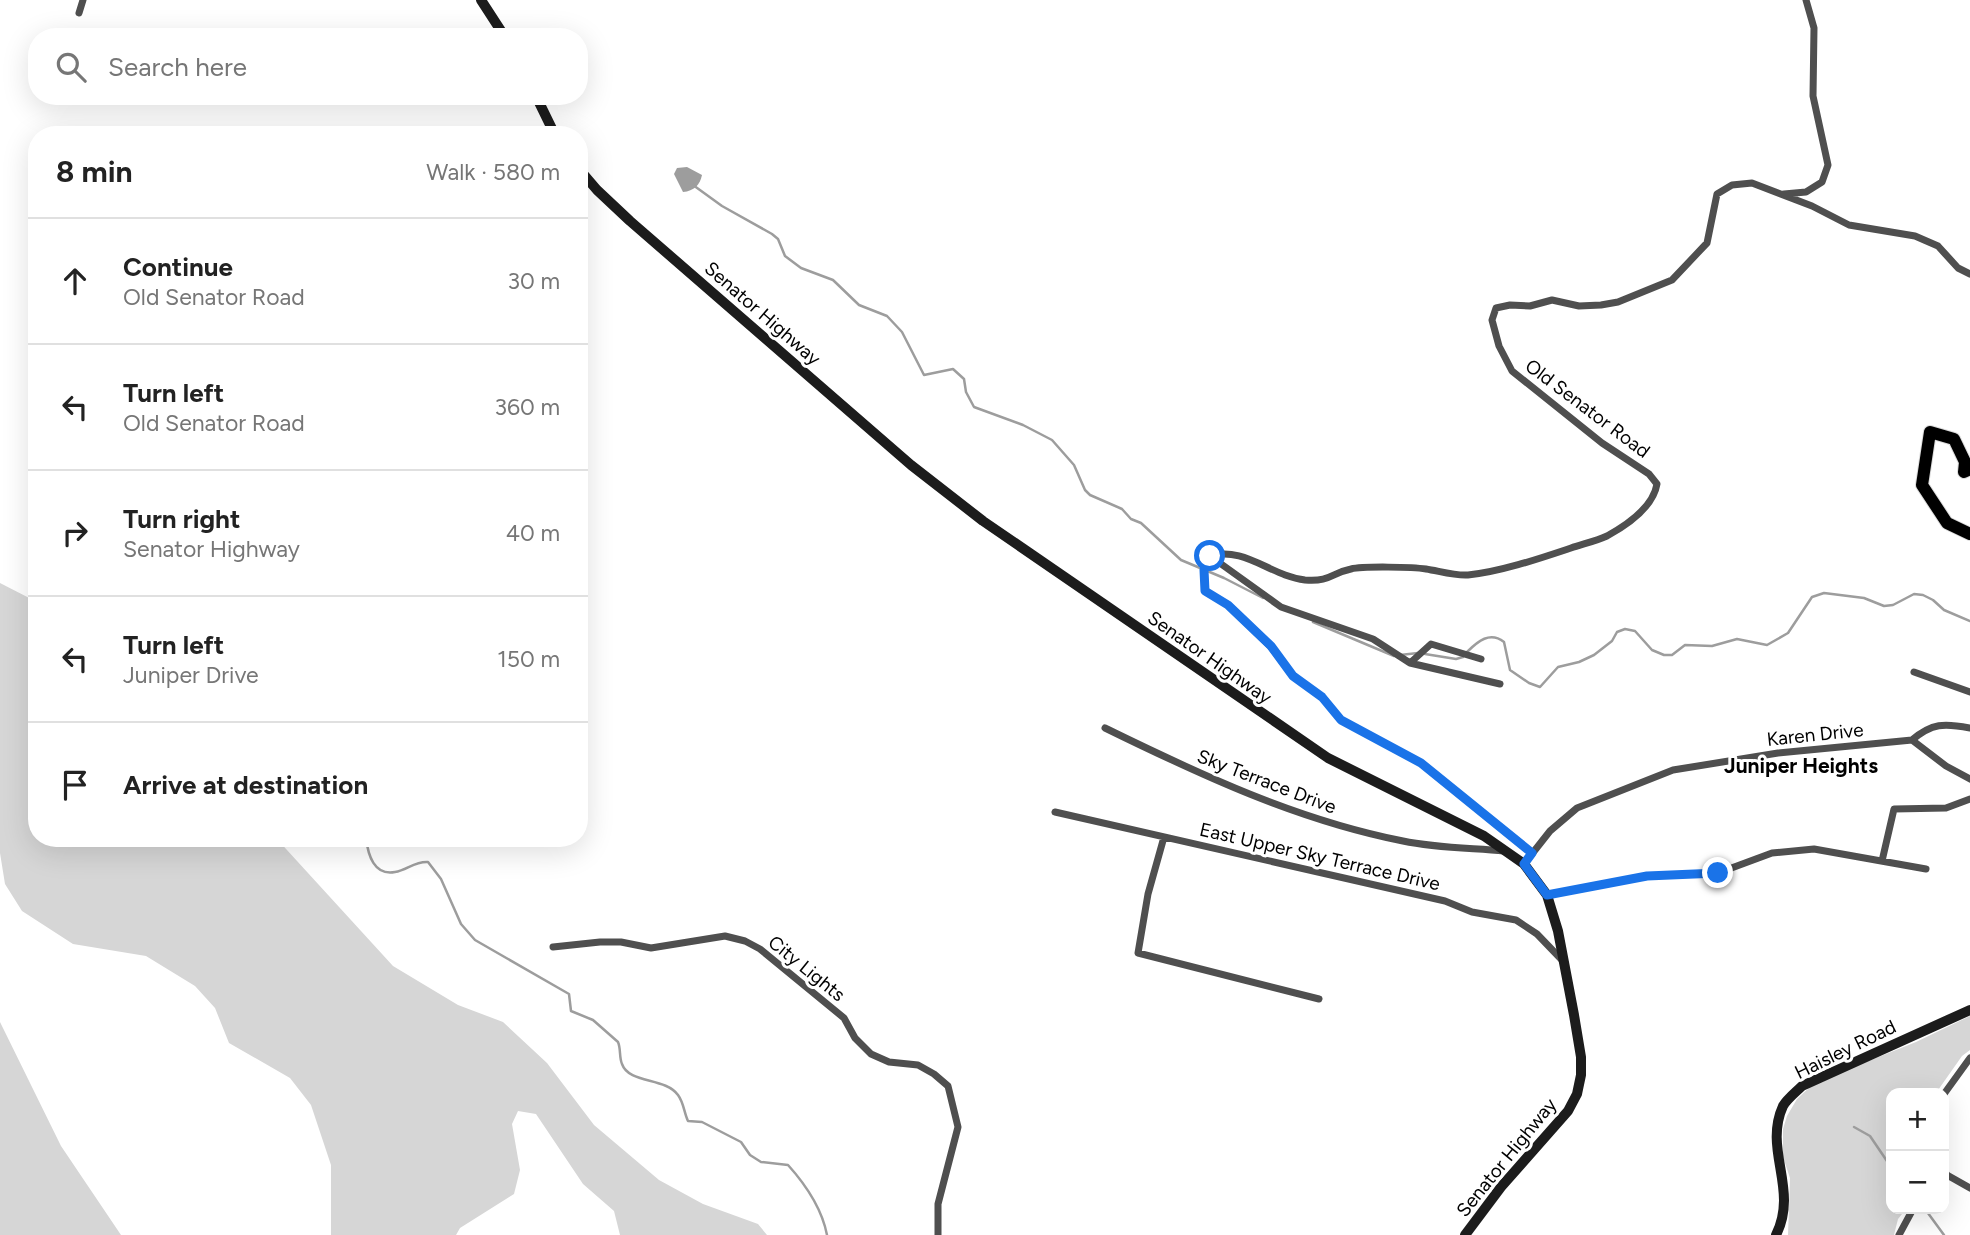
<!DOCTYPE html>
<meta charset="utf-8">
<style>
:root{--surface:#fff;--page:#f6f6f6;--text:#222;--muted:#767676;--line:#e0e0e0}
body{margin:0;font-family:Figtree,sans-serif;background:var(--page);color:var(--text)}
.controls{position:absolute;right:21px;bottom:21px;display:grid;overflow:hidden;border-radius:14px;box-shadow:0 7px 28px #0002}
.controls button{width:63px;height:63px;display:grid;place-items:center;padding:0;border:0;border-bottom:2px solid var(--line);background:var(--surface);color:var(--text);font:35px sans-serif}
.stop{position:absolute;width:21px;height:21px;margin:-16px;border:5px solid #1a73e8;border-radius:50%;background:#fff}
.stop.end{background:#1a73e8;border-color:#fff;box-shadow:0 2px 7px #0008}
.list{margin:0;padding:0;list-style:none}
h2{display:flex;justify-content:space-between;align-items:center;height:91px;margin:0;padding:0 28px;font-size:30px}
h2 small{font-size:23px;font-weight:400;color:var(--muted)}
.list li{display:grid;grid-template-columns:46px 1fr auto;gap:21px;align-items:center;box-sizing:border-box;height:126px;padding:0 28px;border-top:2px solid var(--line)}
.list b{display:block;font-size:26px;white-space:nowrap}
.list p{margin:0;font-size:23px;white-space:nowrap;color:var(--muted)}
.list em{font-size:23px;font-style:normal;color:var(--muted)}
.icon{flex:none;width:38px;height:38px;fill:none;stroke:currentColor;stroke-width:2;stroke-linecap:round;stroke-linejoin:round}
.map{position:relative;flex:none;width:1970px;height:1235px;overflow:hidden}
.search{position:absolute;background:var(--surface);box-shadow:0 7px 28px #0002;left:28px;top:28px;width:560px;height:77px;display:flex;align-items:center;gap:18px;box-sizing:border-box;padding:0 24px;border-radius:28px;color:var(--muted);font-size:26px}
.panel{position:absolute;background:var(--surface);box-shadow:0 7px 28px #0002;left:28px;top:126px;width:560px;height:721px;border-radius:28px}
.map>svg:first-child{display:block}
.green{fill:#d6d6d6}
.water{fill:#9d9d9d}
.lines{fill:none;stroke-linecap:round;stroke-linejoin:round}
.stream{stroke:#9d9d9d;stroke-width:2.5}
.primary-casing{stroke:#dbdbdb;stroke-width:14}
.street{stroke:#4f4f4f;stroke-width:7}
.secondary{stroke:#1c1c1c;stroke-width:10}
.primary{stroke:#000;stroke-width:12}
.route{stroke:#1a73e8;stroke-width:9}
.labels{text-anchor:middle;stroke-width:6;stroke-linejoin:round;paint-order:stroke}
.street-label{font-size:19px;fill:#000;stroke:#fff}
.neighbourhood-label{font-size:21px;font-weight:bold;fill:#000;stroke:#fff}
</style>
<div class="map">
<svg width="1970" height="1235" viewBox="0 0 1970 1235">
<rect width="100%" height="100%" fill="#fff"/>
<path class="green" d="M 0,583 L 37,602 L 37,838 L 276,838 L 393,966 L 458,1005 L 503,1022 L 547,1063 L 594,1125 L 659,1180 L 703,1204 L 758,1224 L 767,1235 L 620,1235 L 614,1211 L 583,1184 L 536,1114 L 518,1111 L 512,1124 L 520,1170 L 514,1194 L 460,1228 L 456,1235 L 331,1235 L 331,1165 L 311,1105 L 290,1078 L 229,1043 L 215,1008 L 195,986 L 146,956 L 73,944 L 22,911 L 5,884 L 0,853 Z
M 1970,1016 L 1970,1050 L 1962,1056 L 1936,1093 L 1891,1093 L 1891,1209 L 1906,1209 L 1898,1219 L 1894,1235 L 1788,1235 L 1790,1178 L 1783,1157 L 1783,1129 L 1787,1116 L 1797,1099 L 1811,1086 L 1836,1074 L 1916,1042 Z
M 0,1022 L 61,1146 L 121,1235 L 0,1235 Z"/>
<path class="water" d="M 687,167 L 702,175 C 700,185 694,191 683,192 L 674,174 L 677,168 Z"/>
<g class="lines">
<path class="stream" d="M 693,185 L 722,206 L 772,234 L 778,239 L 785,256 L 801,268 L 833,280 L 859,305 L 887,316 L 902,332 L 924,375 L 953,369 L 964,379 L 966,392 L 974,407 L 1023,425 L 1052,440 L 1074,465 L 1085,490 L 1090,495 L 1122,509 L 1131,519 L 1141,523 L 1181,560 L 1224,578 L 1263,598
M 1313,622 L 1394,656
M 1467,652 C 1478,641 1490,631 1504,642 L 1510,670 L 1529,683 L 1540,687 L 1558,667 L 1579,662 L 1594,655 L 1612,641 L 1617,632 L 1625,629 L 1635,631 L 1652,650 L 1664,655 L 1672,655 L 1685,645 L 1712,646 L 1737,639 L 1767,645 L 1788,633 L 1812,597 L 1824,593 L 1864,598 L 1884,606 L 1893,605 L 1914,594 L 1923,595 L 1933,600 L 1944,610 L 1970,621
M 1425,654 L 1456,659 L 1463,657
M 1400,655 L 1418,653
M 366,838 C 368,855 374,876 395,872 C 407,870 415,861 428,862 L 441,879 L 461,924 L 475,940 L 569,994 L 571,1011 L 593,1020 L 618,1042 C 621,1049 619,1057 622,1064 C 629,1084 665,1077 678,1095 C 684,1103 684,1113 688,1121 L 702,1122 L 741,1142 L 750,1155 L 761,1162 L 788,1165 C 806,1185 822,1209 827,1235
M 1854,1127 L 1870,1136 L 1891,1167
M 1925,1209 L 1944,1235"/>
<defs>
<path id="primary" d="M 1970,469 L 1964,472 L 1965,462 L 1954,439 L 1930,432 L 1922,485 L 1947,523 L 1970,534"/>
</defs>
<use href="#primary" class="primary-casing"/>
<path class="street" d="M 79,13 L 83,0
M 1784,194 L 1806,192 L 1822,182 L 1828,165 L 1813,96 L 1814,28 L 1806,0
M 1210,556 L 1281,607 L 1373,639 L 1410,663 L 1500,684
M 1410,663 L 1431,644 L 1481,659
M 1914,672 L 1970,692
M 1105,728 C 1201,775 1297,820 1403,841 C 1436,848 1471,848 1504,851
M 1912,740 L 1946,766 L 1970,779
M 1055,812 L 1445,901 L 1472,912 L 1516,920 L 1537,934 L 1562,960
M 1164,837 L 1148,894 L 1138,953 L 1319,999
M 1532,853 L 1421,763 L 1341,720 L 1322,697 L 1293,676 L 1271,647 L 1228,605 L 1205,591 L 1204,570 L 1210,556 C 1244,546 1271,576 1305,580 C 1331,582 1331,573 1351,569 C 1363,566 1413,567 1426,569 C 1439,571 1455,576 1468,575 C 1500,572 1541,558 1571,548 C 1583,544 1596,541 1607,536 C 1627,525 1653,508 1657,484 L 1649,474 L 1602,443 L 1512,371 L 1499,346 L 1492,320 L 1496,308 L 1510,305 L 1530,306 L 1552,300 L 1579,306 L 1601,305 L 1618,302 L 1672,280 L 1707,243 L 1717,194 L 1732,185 L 1752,183 L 1812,206 L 1849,225 L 1915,236 L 1938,246 L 1958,268 L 1970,274
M 1882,861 L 1894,809 L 1946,808 L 1970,799
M 1524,864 L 1550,831 L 1577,808 L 1673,770 L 1778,753 L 1912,740 C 1932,723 1944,723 1970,728
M 1547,895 L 1647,876 L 1718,873 L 1772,853 L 1814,849 L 1926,869
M 553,947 L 600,942 L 621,942 L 651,948 L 725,936 L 745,941 L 760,949 L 844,1018 L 855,1038 L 871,1054 L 889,1062 L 918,1065 L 934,1074 L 948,1086 L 958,1127 L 938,1204 L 938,1235
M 1944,1094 L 1970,1058
M 1944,1170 L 1947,1175 L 1970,1188
M 1899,1235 L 1913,1209"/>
<path class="secondary" d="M 481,0 L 505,37
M 536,96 L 555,135
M 579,169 L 597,190 L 630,221 L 911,465 L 983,521 L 1328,758 L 1484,836 L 1524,864 L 1547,895 L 1558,931 L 1574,1015 L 1581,1057 L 1581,1075 L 1577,1094 L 1568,1111 L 1501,1187 L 1465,1235
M 1776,1235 C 1799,1189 1763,1150 1783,1106 C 1787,1099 1796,1092 1802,1086 L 1970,1010"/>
<use href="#primary" class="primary"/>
</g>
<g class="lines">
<path class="route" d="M 1210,556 L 1204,570 L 1205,591 L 1228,605 L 1271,646 L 1293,676 L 1322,697 L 1341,720 L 1421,763 L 1532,853 L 1524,864 L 1547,895 L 1647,876 L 1718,873"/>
</g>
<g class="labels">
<g class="street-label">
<text transform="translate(763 313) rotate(41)" y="7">Senator Highway</text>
<text transform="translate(1588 408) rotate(37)" y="7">Old Senator Road</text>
<text transform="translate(1210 657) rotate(35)" y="7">Senator Highway</text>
<text transform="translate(1815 734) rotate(-6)" y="7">Karen Drive</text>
<text transform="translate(1267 781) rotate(21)" y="7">Sky Terrace Drive</text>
<text transform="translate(1320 856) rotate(13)" y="7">East Upper Sky Terrace Drive</text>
<text transform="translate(807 968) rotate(39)" y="7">City Lights</text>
<text transform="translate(1845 1049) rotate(-26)" y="7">Haisley Road</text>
<text transform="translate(1506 1157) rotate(-51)" y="7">Senator Highway</text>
</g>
<g class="neighbourhood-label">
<text x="1801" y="773">Juniper Heights</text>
</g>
</g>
</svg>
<div class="controls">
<button>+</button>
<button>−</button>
</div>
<div class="stop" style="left:1210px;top:556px"></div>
<div class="stop end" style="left:1718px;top:873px"></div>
<div class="search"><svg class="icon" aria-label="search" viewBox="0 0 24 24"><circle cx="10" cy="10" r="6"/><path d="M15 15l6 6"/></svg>Search here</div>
<section class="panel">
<h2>8 min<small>Walk · 580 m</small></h2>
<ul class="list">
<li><svg class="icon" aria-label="ahead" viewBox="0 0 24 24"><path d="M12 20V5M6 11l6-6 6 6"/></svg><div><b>Continue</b><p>Old Senator Road</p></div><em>30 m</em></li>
<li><svg class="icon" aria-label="left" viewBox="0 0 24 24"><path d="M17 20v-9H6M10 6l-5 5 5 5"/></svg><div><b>Turn left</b><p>Old Senator Road</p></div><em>360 m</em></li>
<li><svg class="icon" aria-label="right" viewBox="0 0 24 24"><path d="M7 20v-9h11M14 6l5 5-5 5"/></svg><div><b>Turn right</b><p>Senator Highway</p></div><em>40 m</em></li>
<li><svg class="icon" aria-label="left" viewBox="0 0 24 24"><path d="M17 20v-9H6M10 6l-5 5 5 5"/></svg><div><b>Turn left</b><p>Juniper Drive</p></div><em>150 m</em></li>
<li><svg class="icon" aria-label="arrive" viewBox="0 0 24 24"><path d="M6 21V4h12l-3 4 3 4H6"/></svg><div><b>Arrive at destination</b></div></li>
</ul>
</section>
</div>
